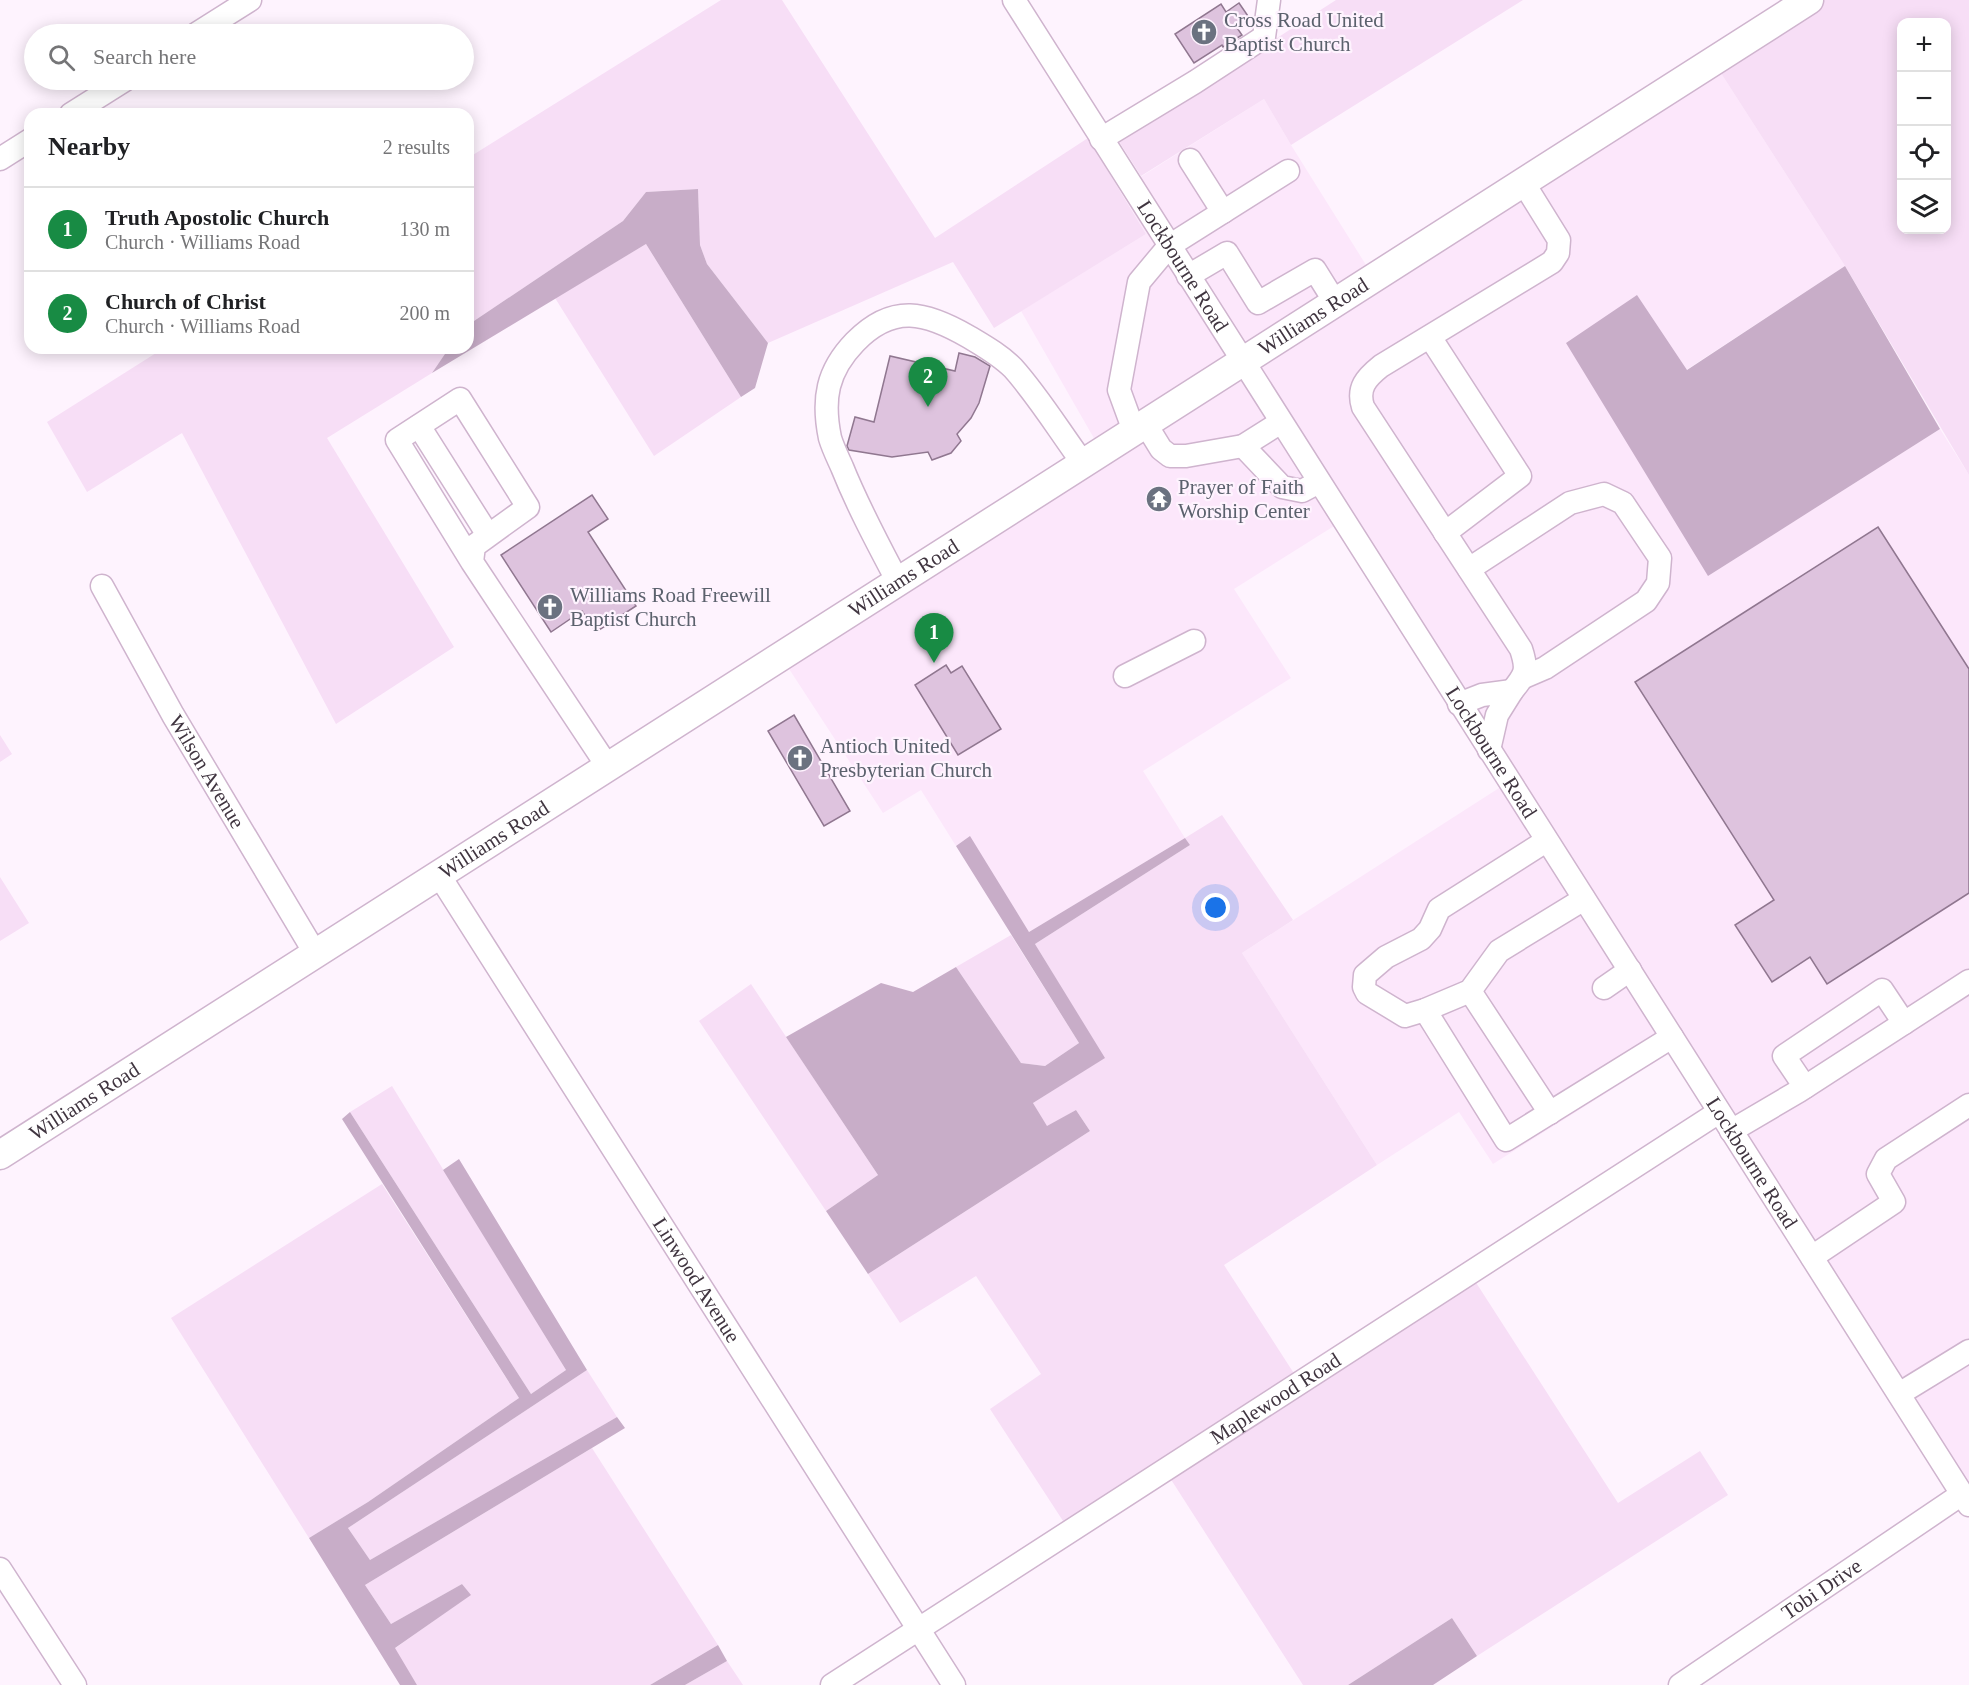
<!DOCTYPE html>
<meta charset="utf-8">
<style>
:root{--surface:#fff;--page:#f6f6f6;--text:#202124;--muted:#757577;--line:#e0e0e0;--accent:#188b44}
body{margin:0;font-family:"Times New Roman",serif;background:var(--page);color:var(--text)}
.controls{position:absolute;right:18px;top:18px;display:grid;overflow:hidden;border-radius:12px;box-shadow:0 3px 15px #0003}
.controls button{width:54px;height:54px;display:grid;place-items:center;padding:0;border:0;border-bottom:2px solid var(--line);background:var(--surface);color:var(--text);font:30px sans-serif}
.you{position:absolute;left:1216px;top:908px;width:21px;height:21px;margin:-15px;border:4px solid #fff;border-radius:50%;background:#1a73e8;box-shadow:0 0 0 9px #1a73e833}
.badge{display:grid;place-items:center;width:39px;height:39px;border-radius:50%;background:var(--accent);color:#fff;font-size:20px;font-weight:700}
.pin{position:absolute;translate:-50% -50px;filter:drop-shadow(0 2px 3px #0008)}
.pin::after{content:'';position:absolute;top:32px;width:21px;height:18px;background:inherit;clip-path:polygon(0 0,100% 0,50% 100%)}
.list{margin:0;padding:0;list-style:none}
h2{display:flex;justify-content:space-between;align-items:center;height:78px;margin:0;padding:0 24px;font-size:26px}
h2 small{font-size:20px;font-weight:400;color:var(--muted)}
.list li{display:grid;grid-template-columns:39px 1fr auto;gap:18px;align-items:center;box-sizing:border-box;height:84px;padding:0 24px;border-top:2px solid var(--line)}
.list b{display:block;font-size:22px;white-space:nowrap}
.list p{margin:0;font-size:20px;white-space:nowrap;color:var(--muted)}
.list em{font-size:20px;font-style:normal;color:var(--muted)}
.icon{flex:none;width:33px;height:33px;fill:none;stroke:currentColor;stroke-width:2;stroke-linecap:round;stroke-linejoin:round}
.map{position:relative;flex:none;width:1969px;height:1685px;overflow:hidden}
.search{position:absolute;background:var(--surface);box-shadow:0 3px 15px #0003;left:24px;top:24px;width:450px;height:66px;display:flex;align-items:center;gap:15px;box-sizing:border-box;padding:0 21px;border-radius:33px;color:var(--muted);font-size:22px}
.panel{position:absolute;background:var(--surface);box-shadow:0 3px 15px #0003;left:24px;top:108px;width:450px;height:246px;border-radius:18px}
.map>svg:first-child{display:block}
.built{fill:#fce7fb}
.green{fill:#f7def6;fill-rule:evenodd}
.forest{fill:#c8adc8}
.building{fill:#dec3de;stroke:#907790;stroke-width:1.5}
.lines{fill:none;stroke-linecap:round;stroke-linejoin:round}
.minor-casing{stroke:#cfb4ce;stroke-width:25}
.major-casing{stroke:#cfb4ce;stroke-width:31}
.minor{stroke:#fff;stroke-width:22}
.major{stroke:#fff;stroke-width:28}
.labels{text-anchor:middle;stroke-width:4.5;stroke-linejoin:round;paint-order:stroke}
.worship-label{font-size:21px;fill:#5b616d;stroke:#fef3fe;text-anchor:start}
.street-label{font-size:21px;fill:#403540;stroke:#fef3fe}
</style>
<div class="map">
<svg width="1969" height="1685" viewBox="0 0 1969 1685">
<rect width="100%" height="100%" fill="#fef3fe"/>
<path class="built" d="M 1717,67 L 1845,266 L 1686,370 L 1708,576 L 1940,429 L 1969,475 L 1969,1509 L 1678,1048 L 1493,1164 L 1459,1112 L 1377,1165 L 1242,953 L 1510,781 L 1342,521 L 1234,589 L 1291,678 L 1143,771 L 1185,838 L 1029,932 L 970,837 L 956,846 L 921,790 L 883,813 L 778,652 L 1099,447 L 1021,311 L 1146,234 L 1120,190 L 1264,99 L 1291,145 L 1376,281 Z"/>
<path class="green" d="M 721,0 L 782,0 L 935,238 L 1088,138 L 1146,234 L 994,328 L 953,262 L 768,343 L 707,264 L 700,245 L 698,189 L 646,192 L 623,221 L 468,325 L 468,158 Z
M 1336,0 L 1523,0 L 1291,145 L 1264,99 L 1141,176 L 1118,140 Z
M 1825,0 L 1969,0 L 1969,475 L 1845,266 L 1717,67 ZM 1902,22 L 1946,22 L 1946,230 L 1902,230 Z
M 646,244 L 741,397 L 654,456 L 555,298 Z
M 164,348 L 449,348 L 432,373 L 327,438 L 454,647 L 336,724 L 182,433 L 87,492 L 47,422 Z
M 0,735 L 12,754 L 0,762 Z
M 1222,815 L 1293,920 L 1242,953 L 1377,1165 L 1224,1265 L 1295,1375 L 1065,1524 L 990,1409 L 1041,1374 L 976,1276 L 900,1323 L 868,1274 L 1090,1131 L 1076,1110 L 1047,1127 L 1033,1103 L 1104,1058 L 1035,944 L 1190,845 L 1185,838 Z
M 0,877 L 29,923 L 0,941 Z
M 1011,935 L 1079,1043 L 1045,1066 L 1021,1063 L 956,967 Z
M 751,984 L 878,1175 L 826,1211 L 699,1021 Z
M 392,1086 L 566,1370 L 531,1394 L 350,1112 Z
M 382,1184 L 519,1398 L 368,1502 L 309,1538 L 171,1318 Z
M 1475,1281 L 1618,1503 L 1700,1451 L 1728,1495 L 1477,1656 L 1452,1618 L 1348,1685 L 1303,1685 L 1170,1478 Z
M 587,1370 L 617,1417 L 370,1560 L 348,1528 Z
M 592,1448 L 718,1645 L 650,1685 L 417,1685 L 394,1649 L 470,1595 L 462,1584 L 391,1624 L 365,1585 Z
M 727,1661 L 743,1685 L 685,1685 Z"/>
<path class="forest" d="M 698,189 L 700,245 L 707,264 L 768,343 L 755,388 L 741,397 L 646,244 L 432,373 L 449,348 L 468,348 L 468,325 L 623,221 L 646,192 Z
M 1845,266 L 1940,429 L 1708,576 L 1566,343 L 1637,295 L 1687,370 Z
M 970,836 L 1029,932 L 1185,838 L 1190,845 L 1035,944 L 1105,1058 L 1033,1103 L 1047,1126 L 1076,1110 L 1090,1131 L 868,1274 L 826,1211 L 878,1175 L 786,1037 L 881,983 L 913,992 L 956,967 L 1021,1063 L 1045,1066 L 1079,1043 L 956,846 Z
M 350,1112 L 531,1394 L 566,1370 L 443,1170 L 459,1159 L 587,1370 L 348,1528 L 370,1560 L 617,1417 L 625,1428 L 365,1585 L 391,1624 L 462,1584 L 471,1595 L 395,1648 L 417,1685 L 400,1685 L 309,1538 L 368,1502 L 519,1398 L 342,1119 Z
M 1452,1618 L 1477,1656 L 1433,1685 L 1348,1685 Z
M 718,1645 L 727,1661 L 685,1685 L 650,1685 Z"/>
<path class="building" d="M 1239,3 L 1248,16 L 1235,25 L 1242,35 L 1223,47 L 1222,45 L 1194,63 L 1175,34 L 1221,4 L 1226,12 Z
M 959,353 L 975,357 L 990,366 L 979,403 L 971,418 L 957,434 L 961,441 L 951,453 L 932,460 L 928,452 L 892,457 L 849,450 L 847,446 L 855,417 L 874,422 L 890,356 L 955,371 Z
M 592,495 L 608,519 L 588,532 L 636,606 L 596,632 L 582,611 L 551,632 L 501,555 Z
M 1878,527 L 1969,669 L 1969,893 L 1827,984 L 1810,957 L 1772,982 L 1735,925 L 1774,900 L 1635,682 Z
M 946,665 L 951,673 L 962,666 L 1001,729 L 958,755 L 915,685 Z
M 794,715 L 850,811 L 824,826 L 768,731 Z"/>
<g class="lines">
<defs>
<g id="minor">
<path id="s1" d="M 1014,0 L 1969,1505"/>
<path d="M 196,34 L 250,0"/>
<path d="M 71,114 L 125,80"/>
<path d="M 1101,139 L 1195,82 L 1264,37 L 1269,0"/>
<path d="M 0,159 L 30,140"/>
<path d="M 1190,160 L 1223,212"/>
<path d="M 1188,276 L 1227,253 L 1258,303 L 1315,270 L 1335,302"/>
<path d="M 1430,337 L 1520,476 L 1445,533"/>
<path d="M 1145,423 L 1161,449 L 1170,456 L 1186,456 L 1243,446 L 1281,422"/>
<path d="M 419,426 L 488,535"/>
<path d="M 1134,431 L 1119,390 L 1139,282 L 1169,246 L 1288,171"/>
<path d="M 1243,446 L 1282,487 L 1302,491 L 1319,482"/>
<path d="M 472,562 L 474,546 L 528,507 L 460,399 L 397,440 L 472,562 L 608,767"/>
<path d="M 1469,569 L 1570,503 L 1604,494 L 1623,503 L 1660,558 L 1658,583 L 1646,601 L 1545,668 L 1524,677"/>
<path d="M 898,582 C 878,544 858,507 842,467 C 838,458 833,448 830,438 C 822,399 827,371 855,342 C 893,303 926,312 969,337 C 984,346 1000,355 1013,368 C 1039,397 1060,432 1083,463"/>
<path id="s2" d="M 102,586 L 173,715 L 315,953"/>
<path d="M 1125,676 L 1194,641"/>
<path d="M 1512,691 C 1526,674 1528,670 1521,649 L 1363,407 C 1357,388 1366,378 1381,366 L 1552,262 L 1558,253 L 1559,240 L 1523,182"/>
<path d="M 1459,704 L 1482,695 L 1512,691 L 1497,715 L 1489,750"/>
<path d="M 1546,841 L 1439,909 L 1430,929 L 1421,939 L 1386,957 L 1365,975 L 1364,987 L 1367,993 L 1405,1016 L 1425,1010 L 1470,991 L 1499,951 L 1584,899"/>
<path id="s3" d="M 439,875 L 954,1685"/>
<path d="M 1604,988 L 1630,970"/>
<path d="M 1470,991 L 1550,1113"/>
<path d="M 1425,1010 L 1506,1140 L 1672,1037"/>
<path d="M 1805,1087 L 1784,1056 L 1882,990 L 1904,1023"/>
<path d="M 1731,1131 L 1799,1091 L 1969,981"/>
<path d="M 1812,1257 L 1894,1202 L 1878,1174 L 1886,1159 L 1969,1105"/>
<path d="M 1899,1394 L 1969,1351"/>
<path d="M 0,1569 L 75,1685"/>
<path id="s4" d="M 832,1685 L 1719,1112"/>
<path id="s5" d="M 1680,1685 L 1962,1494"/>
</g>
<g id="major">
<path id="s6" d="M 0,1155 L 1809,0"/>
</g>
</defs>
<use href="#minor" class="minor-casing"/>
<use href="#major" class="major-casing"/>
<use href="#minor" class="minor"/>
<use href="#major" class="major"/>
</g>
<defs>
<symbol id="church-disc" viewBox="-11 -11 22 22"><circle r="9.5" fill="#6b7280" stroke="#fef3fe"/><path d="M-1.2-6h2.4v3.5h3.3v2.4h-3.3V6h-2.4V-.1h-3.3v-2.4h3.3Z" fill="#fff"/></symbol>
<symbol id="temple-disc" viewBox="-11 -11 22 22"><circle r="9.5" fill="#6b7280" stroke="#fef3fe"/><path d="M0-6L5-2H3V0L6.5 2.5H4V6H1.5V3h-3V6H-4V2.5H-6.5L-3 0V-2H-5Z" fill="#fff"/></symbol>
</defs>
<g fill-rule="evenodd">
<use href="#church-disc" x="1189" y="17" width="30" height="30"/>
<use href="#temple-disc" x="1144" y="484" width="30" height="30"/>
<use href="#church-disc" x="535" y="592" width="30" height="30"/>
<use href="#church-disc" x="785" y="743" width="30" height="30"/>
</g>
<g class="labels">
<g class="worship-label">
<text x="1224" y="27">Cross Road United<tspan x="1224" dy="24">Baptist Church</tspan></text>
<text x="1178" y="494">Prayer of Faith<tspan x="1178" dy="24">Worship Center</tspan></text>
<text x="570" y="602">Williams Road Freewill<tspan x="570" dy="24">Baptist Church</tspan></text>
<text x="820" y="753">Antioch United<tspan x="820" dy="24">Presbyterian Church</tspan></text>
</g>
<g class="street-label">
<text dy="7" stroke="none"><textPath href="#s1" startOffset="315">Lockbourne Road</textPath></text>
<text dy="7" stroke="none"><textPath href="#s6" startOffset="1558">Williams Road</textPath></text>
<text dy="7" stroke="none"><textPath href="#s6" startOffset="1072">Williams Road</textPath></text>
<text dy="7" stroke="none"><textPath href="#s1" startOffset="891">Lockbourne Road</textPath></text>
<text dy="7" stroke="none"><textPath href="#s2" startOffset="213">Wilson Avenue</textPath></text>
<text dy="7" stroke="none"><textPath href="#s6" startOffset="586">Williams Road</textPath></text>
<text dy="7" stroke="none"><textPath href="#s6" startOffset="100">Williams Road</textPath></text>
<text dy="7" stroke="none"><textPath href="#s1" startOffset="1377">Lockbourne Road</textPath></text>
<text dy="7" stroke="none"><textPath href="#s3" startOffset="480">Linwood Avenue</textPath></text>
<text dy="7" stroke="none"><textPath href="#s4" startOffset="528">Maplewood Road</textPath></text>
<text dy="7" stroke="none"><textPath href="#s5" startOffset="171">Tobi Drive</textPath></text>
</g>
</g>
</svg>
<div class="controls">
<button>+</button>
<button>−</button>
<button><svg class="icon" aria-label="locate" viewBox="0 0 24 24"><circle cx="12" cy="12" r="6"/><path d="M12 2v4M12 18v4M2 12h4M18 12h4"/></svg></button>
<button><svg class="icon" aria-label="layers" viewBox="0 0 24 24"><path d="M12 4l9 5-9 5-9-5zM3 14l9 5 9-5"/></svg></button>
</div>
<div class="you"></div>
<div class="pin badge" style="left:934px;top:663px">1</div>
<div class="pin badge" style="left:928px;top:407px">2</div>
<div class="search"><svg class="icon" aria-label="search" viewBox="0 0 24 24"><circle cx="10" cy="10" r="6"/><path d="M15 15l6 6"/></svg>Search here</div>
<section class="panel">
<h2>Nearby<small>2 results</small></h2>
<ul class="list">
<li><span class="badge">1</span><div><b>Truth Apostolic Church</b><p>Church · Williams Road</p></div><em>130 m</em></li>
<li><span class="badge">2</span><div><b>Church of Christ</b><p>Church · Williams Road</p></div><em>200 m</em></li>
</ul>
</section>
</div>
